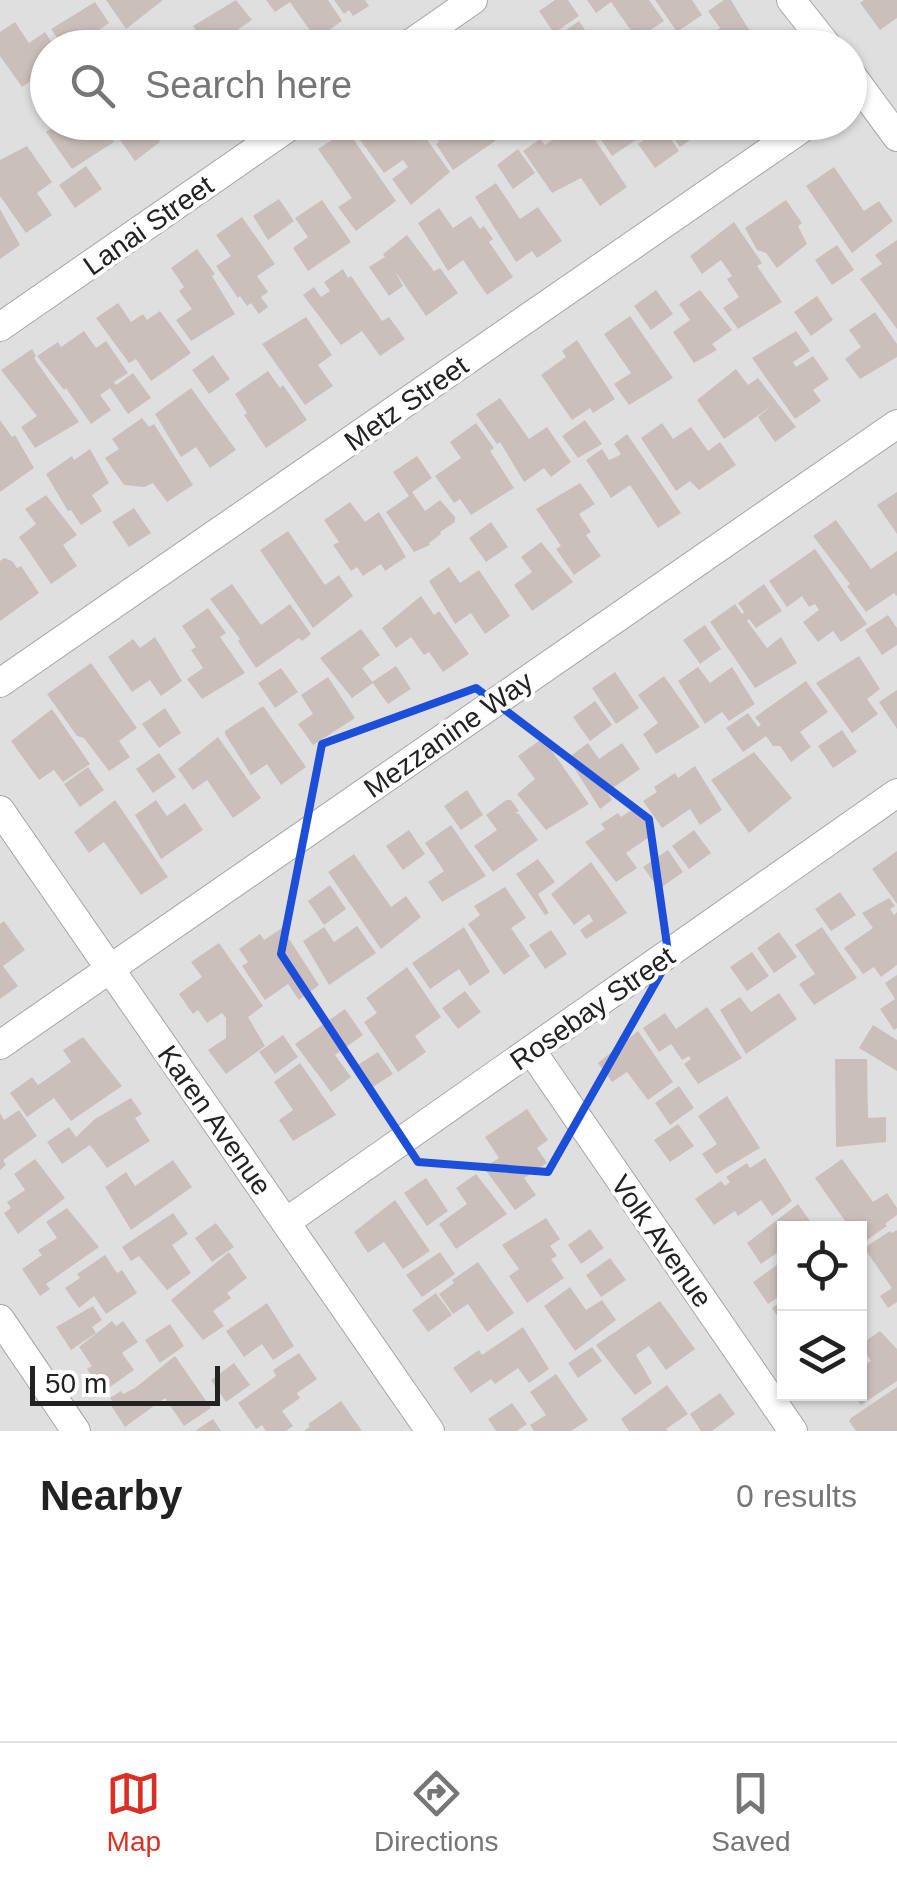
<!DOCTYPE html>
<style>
:root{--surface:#fff;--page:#f6f6f6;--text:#222;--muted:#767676;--line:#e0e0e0;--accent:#d93025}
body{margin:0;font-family:Arial,sans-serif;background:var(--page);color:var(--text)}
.controls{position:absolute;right:30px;bottom:30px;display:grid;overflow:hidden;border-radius:0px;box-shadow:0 2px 8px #0004}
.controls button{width:90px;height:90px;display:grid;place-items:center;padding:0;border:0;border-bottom:2px solid var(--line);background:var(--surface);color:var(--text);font:50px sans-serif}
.scale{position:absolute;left:30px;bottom:25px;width:190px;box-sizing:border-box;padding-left:10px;border:5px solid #222;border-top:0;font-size:28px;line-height:35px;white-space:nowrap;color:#222;-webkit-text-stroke:8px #fff;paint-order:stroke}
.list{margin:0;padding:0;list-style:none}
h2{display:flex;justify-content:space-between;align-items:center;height:130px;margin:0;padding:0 40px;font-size:42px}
h2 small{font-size:32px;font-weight:400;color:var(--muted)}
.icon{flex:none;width:55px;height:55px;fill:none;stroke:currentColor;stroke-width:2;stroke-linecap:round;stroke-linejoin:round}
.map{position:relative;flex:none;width:897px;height:1431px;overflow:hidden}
.search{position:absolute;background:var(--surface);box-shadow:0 2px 8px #0004;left:30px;right:30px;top:30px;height:110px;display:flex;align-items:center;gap:25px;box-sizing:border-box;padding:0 35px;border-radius:55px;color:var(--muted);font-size:38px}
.sheet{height:310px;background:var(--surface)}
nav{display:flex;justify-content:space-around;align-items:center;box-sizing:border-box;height:140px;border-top:2px solid var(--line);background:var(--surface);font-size:28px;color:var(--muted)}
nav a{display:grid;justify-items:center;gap:5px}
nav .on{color:var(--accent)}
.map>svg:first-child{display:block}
.residential{fill:#e0dfdf;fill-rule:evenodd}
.building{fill:#cbbfbb}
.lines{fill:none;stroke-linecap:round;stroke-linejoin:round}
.street-casing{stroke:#a6a6a6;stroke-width:30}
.street{stroke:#fff;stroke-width:28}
.marked{fill:none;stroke:#1d4ed8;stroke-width:8;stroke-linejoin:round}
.labels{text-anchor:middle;stroke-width:8;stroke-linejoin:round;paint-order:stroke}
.street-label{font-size:28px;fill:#222;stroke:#fff}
</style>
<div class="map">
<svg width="897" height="1431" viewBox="0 0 897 1431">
<rect width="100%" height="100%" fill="#f2ede8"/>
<path class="residential" d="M 0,0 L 897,0 L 897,1431 L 0,1431 ZM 48,48 L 850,48 L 850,122 L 48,122 ZM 784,1228 L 860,1228 L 860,1394 L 784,1394 Z"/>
<path class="building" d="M 106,0 L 163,0 L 126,29 Z
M 236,0 L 252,20 L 236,31 L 247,48 L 208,48 L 193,26 Z
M 266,0 L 328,0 L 342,21 L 316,39 L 290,2 L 275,12 Z
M 334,0 L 365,0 L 369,6 L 353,16 L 349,10 L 344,14 Z
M 555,0 L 568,0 L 579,16 L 554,33 L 539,11 Z
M 587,0 L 649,0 L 664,21 L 637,39 L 611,2 L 596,13 Z
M 655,0 L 692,0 L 702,15 L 677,32 Z
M 724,0 L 731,0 L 754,38 L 741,48 L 699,48 L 697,44 L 720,28 L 708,11 Z
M 864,0 L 897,0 L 897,18 L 880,30 L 860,3 Z
M 95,2 L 109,23 L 93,34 L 102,48 L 64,48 L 51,29 Z
M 579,21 L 597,48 L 540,48 Z
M 15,22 L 29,43 L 45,32 L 55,48 L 48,48 L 48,86 L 40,74 L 22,87 L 0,56 L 0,32 Z
M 624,32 L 635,48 L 602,48 Z
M 278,34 L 287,48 L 258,48 Z
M 60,122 L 101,122 L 114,142 L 72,169 L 46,132 Z
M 112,122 L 149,122 L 160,142 L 135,161 L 115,133 L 118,130 Z
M 378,122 L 392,137 L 404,129 L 410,138 L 421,131 L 450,172 L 411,205 L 392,179 L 408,167 L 403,160 L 384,173 L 358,137 Z
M 432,122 L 457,122 L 460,127 L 466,122 L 483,122 L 495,141 L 453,170 L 436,144 L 439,142 L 428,125 Z
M 563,122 L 583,122 L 627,187 L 600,206 L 581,178 L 552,193 L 523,151 L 540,139 L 545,145 L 554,139 L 549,132 Z
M 589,122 L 628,122 L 639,138 L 612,156 Z
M 663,122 L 697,122 L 703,131 L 680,147 Z
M 663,127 L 679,151 L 655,168 L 638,144 Z
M 347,130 L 396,201 L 356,231 L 338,207 L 352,198 L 318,149 Z
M 27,146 L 52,182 L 37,193 L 52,215 L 26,233 L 0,196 L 0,160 Z
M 518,149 L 535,173 L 513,189 L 497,165 Z
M 86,166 L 102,189 L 75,208 L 59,185 Z
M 834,167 L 864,211 L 879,201 L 893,221 L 852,253 L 806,186 Z
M 496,183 L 520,219 L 538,207 L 562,241 L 537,258 L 532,251 L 516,262 L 475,197 Z
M 279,199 L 294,221 L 268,240 L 253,216 Z
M 322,200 L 351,242 L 308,271 L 293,248 L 308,237 L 295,218 Z
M 786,200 L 802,223 L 798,226 L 807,244 L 777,268 L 766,253 L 757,250 L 745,228 Z
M 439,208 L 453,228 L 471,216 L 480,229 L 484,226 L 493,239 L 489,242 L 513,277 L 487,295 L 463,260 L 448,271 L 418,223 Z
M 0,209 L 20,245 L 0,259 Z
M 242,217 L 275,264 L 257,276 L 268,292 L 261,297 L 268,307 L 259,314 L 251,303 L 247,306 L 240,296 L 238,298 L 216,266 L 231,256 L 216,235 Z
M 734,222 L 762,263 L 757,266 L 782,302 L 738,329 L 723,308 L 739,297 L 727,279 L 732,276 L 721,260 L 702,274 L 690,256 Z
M 407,235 L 434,271 L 440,268 L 458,293 L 426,316 L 395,271 L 403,286 L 389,296 L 369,267 L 385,257 L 383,254 Z
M 897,240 L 897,329 L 860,279 L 882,264 L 875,255 Z
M 837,245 L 854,270 L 832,285 L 815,260 Z
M 197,249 L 215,274 L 212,276 L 235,314 L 191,341 L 176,320 L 192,309 L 179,291 L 184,287 L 171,268 Z
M 343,269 L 348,278 L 351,276 L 382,321 L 389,317 L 405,339 L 380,356 L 362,331 L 341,345 L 303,295 L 314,287 L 321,297 L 330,291 L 324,282 Z
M 656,290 L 673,314 L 651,330 L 634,306 Z
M 700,290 L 732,330 L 712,344 L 717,350 L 694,363 L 673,332 L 690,320 L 679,304 Z
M 817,296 L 833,320 L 811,336 L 794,312 Z
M 118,303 L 131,322 L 143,314 L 147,320 L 160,311 L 191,353 L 151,381 L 136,359 L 129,363 L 96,318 Z
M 875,312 L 897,344 L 897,357 L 860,379 L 845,359 L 861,347 L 849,330 Z
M 630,316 L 673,378 L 629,405 L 614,384 L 631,373 L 604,334 Z
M 306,317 L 332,355 L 318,365 L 333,386 L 305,405 L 262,344 Z
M 84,331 L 96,348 L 106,341 L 128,373 L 114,382 L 116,385 L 133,373 L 151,398 L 128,414 L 110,388 L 100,395 L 111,410 L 91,424 L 66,388 L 64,390 L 37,356 L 58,342 L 61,347 Z
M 796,331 L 810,351 L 793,362 L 796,367 L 813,356 L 829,379 L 813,390 L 821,401 L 795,419 L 752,358 Z
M 577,340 L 615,399 L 593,413 L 590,408 L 572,420 L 541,375 L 566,357 L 562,351 Z
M 32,349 L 36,356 L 34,358 L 79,422 L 35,448 L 21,427 L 37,416 L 1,370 Z
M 213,355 L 230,379 L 209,394 L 192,370 Z
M 736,369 L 748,385 L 758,378 L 796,427 L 775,442 L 758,417 L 770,407 L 724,439 L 697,400 Z
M 268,371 L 280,388 L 283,385 L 307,420 L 266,448 L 244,415 L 247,413 L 235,394 Z
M 191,388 L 236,450 L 210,468 L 196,447 L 181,457 L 155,414 Z
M 500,398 L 529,439 L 547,427 L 571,462 L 551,477 L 544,468 L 524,482 L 500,442 L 497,444 L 476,414 Z
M 142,418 L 149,427 L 154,424 L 193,485 L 167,502 L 153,483 L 144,487 L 124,485 L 105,458 L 119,449 L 112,439 Z
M 0,420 L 12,437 L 15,435 L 34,468 L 0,492 Z
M 585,420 L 602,444 L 578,458 L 562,436 Z
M 476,423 L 494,448 L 490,451 L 514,488 L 471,515 L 460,499 L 454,503 L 435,476 L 461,458 L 450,442 Z
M 662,423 L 673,439 L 691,427 L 708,451 L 720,442 L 736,465 L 699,490 L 690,481 L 676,491 L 641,438 Z
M 627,434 L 681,513 L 658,528 L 630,485 L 611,498 L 586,460 L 602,449 L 609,460 L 618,456 L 621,454 L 614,444 Z
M 90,449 L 109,483 L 92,495 L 102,511 L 81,525 L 71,510 L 68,511 L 46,474 L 72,456 L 74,460 Z
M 417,456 L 432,478 L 412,492 L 425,511 L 440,500 L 455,517 L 455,522 L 440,532 L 441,534 L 429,543 L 430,545 L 414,552 L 386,512 L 409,496 L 393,472 Z
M 580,483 L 595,504 L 579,514 L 591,532 L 586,535 L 601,556 L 574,575 L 556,549 L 561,546 L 536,509 Z
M 897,492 L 897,534 L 877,505 Z
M 46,495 L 77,535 L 63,545 L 77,566 L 51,584 L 19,537 L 36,524 L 25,509 Z
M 350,502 L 365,522 L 379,512 L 406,557 L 385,571 L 381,564 L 363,576 L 357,567 L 351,571 L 333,545 L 339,542 L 324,520 Z
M 134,508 L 151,533 L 129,547 L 112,522 Z
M 836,520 L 871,569 L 897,551 L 897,596 L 894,593 L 866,612 L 847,586 L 850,584 L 813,536 Z
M 491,522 L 508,547 L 486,562 L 469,538 Z
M 288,531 L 325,585 L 339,575 L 353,596 L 313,628 L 260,550 Z
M 541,542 L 573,582 L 532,611 L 514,585 L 532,572 L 521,557 Z
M 815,549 L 867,624 L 841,642 L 833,631 L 818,642 L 803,622 L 819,610 L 815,604 L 809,607 L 802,596 L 787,607 L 769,581 Z
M 4,558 L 12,561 L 17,568 L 21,566 L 39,593 L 0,621 L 0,561 Z
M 449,567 L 460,583 L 479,570 L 510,616 L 485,634 L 471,613 L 455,624 L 429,581 Z
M 232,584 L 261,625 L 290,604 L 311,634 L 302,641 L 299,638 L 256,668 L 238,641 L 240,639 L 210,599 Z
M 764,584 L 782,611 L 756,628 L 749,619 L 747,621 L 767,648 L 781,637 L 797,663 L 755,688 L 710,622 L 735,604 L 742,614 L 744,612 L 738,603 Z
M 421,596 L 434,615 L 439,611 L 469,654 L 443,672 L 429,652 L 424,655 L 411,637 L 396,648 L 382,628 Z
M 208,608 L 226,633 L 220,637 L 245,673 L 202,699 L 187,679 L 203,668 L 191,650 L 196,647 L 182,626 Z
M 888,615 L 897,628 L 897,645 L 882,655 L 865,630 Z
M 705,625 L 721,649 L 700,664 L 683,640 Z
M 361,629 L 380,655 L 362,668 L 373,683 L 352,698 L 320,658 Z
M 155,637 L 182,681 L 161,696 L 150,680 L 132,692 L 108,657 L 133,639 L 140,648 Z
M 859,656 L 880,689 L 867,699 L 878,714 L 852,733 L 816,683 Z
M 91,663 L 137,728 L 119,741 L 130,757 L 109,771 L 84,738 L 77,736 L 47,694 Z
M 396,666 L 411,689 L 388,704 L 372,682 Z
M 698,667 L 710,683 L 732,667 L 755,704 L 729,721 L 722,712 L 705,724 L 678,681 Z
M 281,668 L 298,692 L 275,708 L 258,683 Z
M 615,672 L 639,708 L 616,724 L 592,688 Z
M 664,676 L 700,727 L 656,754 L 643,734 L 658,723 L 638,695 Z
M 328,677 L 355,718 L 313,745 L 298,724 L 313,714 L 301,695 Z
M 806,681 L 828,712 L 800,732 L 811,747 L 791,762 L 780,746 L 773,746 L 766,736 L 743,752 L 726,728 L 748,713 L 758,727 L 761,725 L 755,717 Z
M 897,690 L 897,729 L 879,702 Z
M 595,701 L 612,725 L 590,741 L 573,717 Z
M 263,706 L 306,767 L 281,785 L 267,764 L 251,775 L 225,734 L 225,731 Z
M 165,708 L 181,733 L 159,748 L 142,724 Z
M 52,709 L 90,764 L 63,782 L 54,770 L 39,780 L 11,741 Z
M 842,730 L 857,752 L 833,768 L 818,746 Z
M 218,737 L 261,798 L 233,818 L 207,780 L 193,790 L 178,769 Z
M 543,738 L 589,804 L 546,830 L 517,794 L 535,779 L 518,756 Z
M 588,743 L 599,759 L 622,743 L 640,769 L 607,792 L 612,800 L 600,809 L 568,758 Z
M 754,752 L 792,798 L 749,833 L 711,780 Z
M 159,753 L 176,777 L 153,793 L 136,769 Z
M 695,766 L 722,810 L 700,825 L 690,809 L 662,828 L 643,801 L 657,792 L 654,787 L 675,773 L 678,778 Z
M 88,767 L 104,790 L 80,807 L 64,784 Z
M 467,790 L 483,815 L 461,830 L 444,806 Z
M 115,800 L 168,877 L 141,895 L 104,842 L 89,853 L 74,832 Z
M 156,800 L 167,816 L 185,803 L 203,830 L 161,859 L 135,815 Z
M 506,800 L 511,800 L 519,811 L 515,813 L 519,814 L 538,840 L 493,872 L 474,846 L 497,830 L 486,815 Z
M 636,807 L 655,833 L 626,853 L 637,868 L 616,882 L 585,842 L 605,829 L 601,824 L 618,813 L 621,817 Z
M 451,825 L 486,876 L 442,902 L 428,882 L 444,871 L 425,843 Z
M 409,830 L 425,854 L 403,870 L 386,846 Z
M 694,830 L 711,853 L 689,869 L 672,846 Z
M 668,850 L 683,872 L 659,889 L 643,867 Z
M 897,851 L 897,904 L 872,869 Z
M 354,854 L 391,907 L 406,896 L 421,917 L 381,949 L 328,872 Z
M 538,859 L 555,882 L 538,894 L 549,913 L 545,915 L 516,874 Z
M 591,862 L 627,913 L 586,939 L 580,930 L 593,921 L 589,914 L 574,925 L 551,894 Z
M 330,885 L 346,909 L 324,925 L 308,901 Z
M 505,887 L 526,918 L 511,928 L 530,956 L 504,975 L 468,924 L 480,915 L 474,906 Z
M 840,892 L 856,915 L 831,931 L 815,909 Z
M 889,898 L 895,906 L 890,909 L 894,915 L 897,912 L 897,965 L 881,977 L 874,967 L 863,974 L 844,948 L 873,928 L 862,913 Z
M 4,921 L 25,950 L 3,966 L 18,986 L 0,999 L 0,924 Z
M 357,926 L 376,953 L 329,985 L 303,941 L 324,927 L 334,942 Z
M 464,927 L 490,972 L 470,986 L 459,969 L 430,989 L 412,963 Z
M 822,927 L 857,978 L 814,1005 L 799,984 L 815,974 L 795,945 Z
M 282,928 L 319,985 L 299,1000 L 288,984 L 265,1000 L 242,966 L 248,962 L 239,949 L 260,934 L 264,940 Z
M 551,930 L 567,954 L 545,969 L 529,945 Z
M 779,932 L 797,957 L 774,973 L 757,948 Z
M 219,943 L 263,1006 L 248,1017 L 265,1046 L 226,1074 L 208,1050 L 226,1038 L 226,1018 L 222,1013 L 207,1023 L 198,1010 L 193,1014 L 179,994 L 202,977 L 191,962 Z
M 752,952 L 769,976 L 747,991 L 730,967 Z
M 407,967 L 441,1017 L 415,1036 L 426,1052 L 398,1072 L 364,1022 L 377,1013 L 366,998 Z
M 897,975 L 897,1028 L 894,1030 L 880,1009 L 895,999 L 885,983 Z
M 465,991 L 481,1012 L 458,1029 L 442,1008 Z
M 779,993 L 797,1019 L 746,1054 L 720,1010 L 740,997 L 751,1012 Z
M 707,1007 L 742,1058 L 698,1084 L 684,1064 L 691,1059 L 689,1056 L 682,1060 L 671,1044 L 659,1052 L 643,1028 L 665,1013 L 676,1029 Z
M 345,1009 L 363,1035 L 335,1055 L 351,1077 L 331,1092 L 295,1044 Z
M 873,1025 L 897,1040 L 897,1071 L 859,1048 Z
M 638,1031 L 673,1082 L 648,1100 L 627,1072 L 612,1082 L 598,1063 Z
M 283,1035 L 298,1057 L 275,1074 L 259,1052 Z
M 83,1037 L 122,1086 L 71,1121 L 54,1098 L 27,1117 L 10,1093 L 32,1077 L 38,1085 L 71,1062 L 63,1050 Z
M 378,1052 L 393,1074 L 368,1090 L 353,1068 Z
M 835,1059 L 867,1059 L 868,1118 L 886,1117 L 886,1142 L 836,1147 Z
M 300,1063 L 336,1115 L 293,1141 L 279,1120 L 293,1110 L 274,1082 Z
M 679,1086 L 694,1108 L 670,1125 L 655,1103 Z
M 727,1096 L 760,1148 L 716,1174 L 702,1154 L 717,1144 L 698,1116 Z
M 131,1098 L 142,1114 L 135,1118 L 150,1141 L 107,1168 L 90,1145 L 62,1164 L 47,1142 L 69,1127 L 76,1137 L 95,1119 Z
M 527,1109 L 548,1140 L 537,1148 L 547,1163 L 524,1178 L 536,1195 L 515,1210 L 484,1168 L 499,1158 L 485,1137 Z
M 19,1110 L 37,1136 L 3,1160 L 6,1165 L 0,1170 L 0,1113 L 4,1120 Z
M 678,1124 L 694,1146 L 670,1162 L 654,1140 Z
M 765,1158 L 792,1201 L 772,1216 L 761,1200 L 738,1216 L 735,1211 L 714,1225 L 695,1199 L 721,1181 L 725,1186 L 730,1182 L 726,1177 L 747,1163 L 750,1168 Z
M 35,1159 L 65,1198 L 18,1234 L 4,1213 L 11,1208 L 7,1202 L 25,1190 L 14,1174 Z
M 842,1159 L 873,1202 L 887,1193 L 897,1208 L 897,1215 L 885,1224 L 887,1226 L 861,1244 L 860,1228 L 850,1228 L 815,1178 Z
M 173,1160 L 192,1187 L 131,1230 L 105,1187 L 126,1172 L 135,1186 Z
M 476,1174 L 507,1214 L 456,1249 L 439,1224 L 467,1204 L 456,1188 Z
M 426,1178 L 448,1211 L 427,1226 L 404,1193 Z
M 395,1200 L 430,1251 L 403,1269 L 384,1242 L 368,1253 L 354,1232 Z
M 798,1204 L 815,1228 L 784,1228 L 784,1248 L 761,1264 L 747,1243 Z
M 67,1208 L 99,1247 L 46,1284 L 50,1289 L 40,1296 L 22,1269 L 42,1255 L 38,1250 L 57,1238 L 46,1222 Z
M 173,1213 L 188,1234 L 172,1245 L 191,1273 L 167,1290 L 139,1256 L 131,1261 L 122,1247 Z
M 546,1218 L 560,1239 L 550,1246 L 557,1256 L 551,1259 L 564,1278 L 527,1303 L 509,1276 L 519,1269 L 502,1245 Z
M 216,1223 L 234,1247 L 212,1262 L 195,1238 Z
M 590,1229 L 604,1248 L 581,1264 L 568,1245 Z
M 897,1230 L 897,1302 L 888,1308 L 880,1296 L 892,1288 L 864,1248 L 890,1231 L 892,1233 Z
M 229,1252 L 247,1278 L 227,1293 L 231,1298 L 213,1311 L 224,1326 L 203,1340 L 171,1300 Z
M 440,1252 L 455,1274 L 422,1297 L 406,1275 Z
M 105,1255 L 117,1273 L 122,1270 L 137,1293 L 106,1314 L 94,1296 L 79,1308 L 65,1288 L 80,1278 L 77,1274 Z
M 610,1258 L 626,1280 L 601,1297 L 586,1275 Z
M 478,1262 L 514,1313 L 487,1332 L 468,1304 L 453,1314 L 439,1294 L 454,1283 L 452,1280 Z
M 777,1265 L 784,1275 L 784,1293 L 768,1304 L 753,1282 Z
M 570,1287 L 586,1310 L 602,1300 L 616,1320 L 575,1351 L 544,1306 Z
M 436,1293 L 452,1315 L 428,1332 L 412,1310 Z
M 784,1300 L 784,1326 L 772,1308 Z
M 660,1301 L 695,1349 L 666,1370 L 649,1346 L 636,1355 L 652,1383 L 635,1395 L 596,1345 Z
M 267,1303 L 294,1346 L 273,1360 L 262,1344 L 244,1357 L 226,1331 Z
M 93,1306 L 102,1320 L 92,1327 L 96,1333 L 71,1350 L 56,1327 Z
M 112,1321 L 116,1326 L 123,1321 L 138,1342 L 122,1353 L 134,1370 L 103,1392 L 87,1369 L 92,1366 L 79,1347 Z
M 170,1324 L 184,1346 L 160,1363 L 145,1340 Z
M 523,1327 L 549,1369 L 529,1383 L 518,1368 L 495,1384 L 491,1379 L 471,1393 L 453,1368 L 479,1350 L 482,1355 Z
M 880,1331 L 897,1349 L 897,1381 L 861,1405 L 853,1394 L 860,1394 L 860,1369 L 871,1361 L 860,1345 Z
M 592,1347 L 602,1361 L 578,1378 L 568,1363 Z
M 299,1353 L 317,1379 L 297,1393 L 300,1398 L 282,1411 L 293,1426 L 286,1431 L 266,1431 L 262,1425 L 256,1429 L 238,1403 L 276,1376 L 273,1370 Z
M 175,1356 L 211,1408 L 184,1426 L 165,1398 L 125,1427 L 110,1404 L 113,1402 L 110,1398 L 121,1391 L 123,1394 L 135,1388 Z
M 234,1363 L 250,1385 L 226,1402 L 211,1380 Z
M 556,1374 L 588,1420 L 571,1431 L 534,1431 L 530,1425 L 546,1415 L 530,1392 Z
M 667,1385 L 688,1414 L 666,1429 L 668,1431 L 629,1431 L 621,1419 Z
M 897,1387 L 897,1431 L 856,1431 L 849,1421 L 851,1418 Z
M 720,1393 L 735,1414 L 712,1431 L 701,1431 L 690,1414 Z
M 341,1401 L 362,1431 L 304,1431 L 310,1426 L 308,1424 Z
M 512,1403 L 527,1424 L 517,1431 L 496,1431 L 488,1419 Z
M 213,1419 L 221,1431 L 195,1431 Z"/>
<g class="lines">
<defs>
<path id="street" d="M 791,0 L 829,48
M 404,48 L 473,0
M 850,73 L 897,137
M 0,327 L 296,122
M 0,683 L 811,122
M 0,810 L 430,1431
M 0,1045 L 897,424
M 531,1050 L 793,1431
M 286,1222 L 897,793
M 0,1319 L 76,1431"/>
</defs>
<use href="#street" class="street-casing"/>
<use href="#street" class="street"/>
</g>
<path class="marked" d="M 476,688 L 649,819 L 669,959 L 548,1172 L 418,1162 L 281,954 L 322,744 Z"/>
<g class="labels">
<g class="street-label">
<text transform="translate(148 225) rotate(-35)" y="10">Lanai Street</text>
<text transform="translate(406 403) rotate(-35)" y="10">Metz Street</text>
<text transform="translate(448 734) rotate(-35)" y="10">Mezzanine Way</text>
<text transform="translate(592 1008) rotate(-35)" y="10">Rosebay Street</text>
<text transform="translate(215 1120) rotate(55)" y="10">Karen Avenue</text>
<text transform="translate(662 1241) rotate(55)" y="10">Volk Avenue</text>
</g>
</g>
</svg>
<div class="controls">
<button><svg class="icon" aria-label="locate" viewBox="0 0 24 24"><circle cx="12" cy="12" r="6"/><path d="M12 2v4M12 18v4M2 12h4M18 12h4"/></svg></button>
<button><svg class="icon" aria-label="layers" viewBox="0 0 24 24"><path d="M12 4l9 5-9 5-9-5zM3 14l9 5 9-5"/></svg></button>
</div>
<div class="scale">50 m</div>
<div class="search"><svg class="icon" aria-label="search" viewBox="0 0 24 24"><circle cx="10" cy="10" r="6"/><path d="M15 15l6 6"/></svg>Search here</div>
</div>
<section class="sheet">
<h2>Nearby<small>0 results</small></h2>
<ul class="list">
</ul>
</section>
<nav>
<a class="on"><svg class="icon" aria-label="map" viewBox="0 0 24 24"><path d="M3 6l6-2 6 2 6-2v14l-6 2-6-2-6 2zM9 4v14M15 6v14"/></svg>Map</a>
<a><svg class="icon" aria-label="directions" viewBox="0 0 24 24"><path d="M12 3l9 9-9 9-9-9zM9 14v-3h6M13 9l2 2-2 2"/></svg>Directions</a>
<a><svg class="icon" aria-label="saved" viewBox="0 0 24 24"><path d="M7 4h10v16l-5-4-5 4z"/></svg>Saved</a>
</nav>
